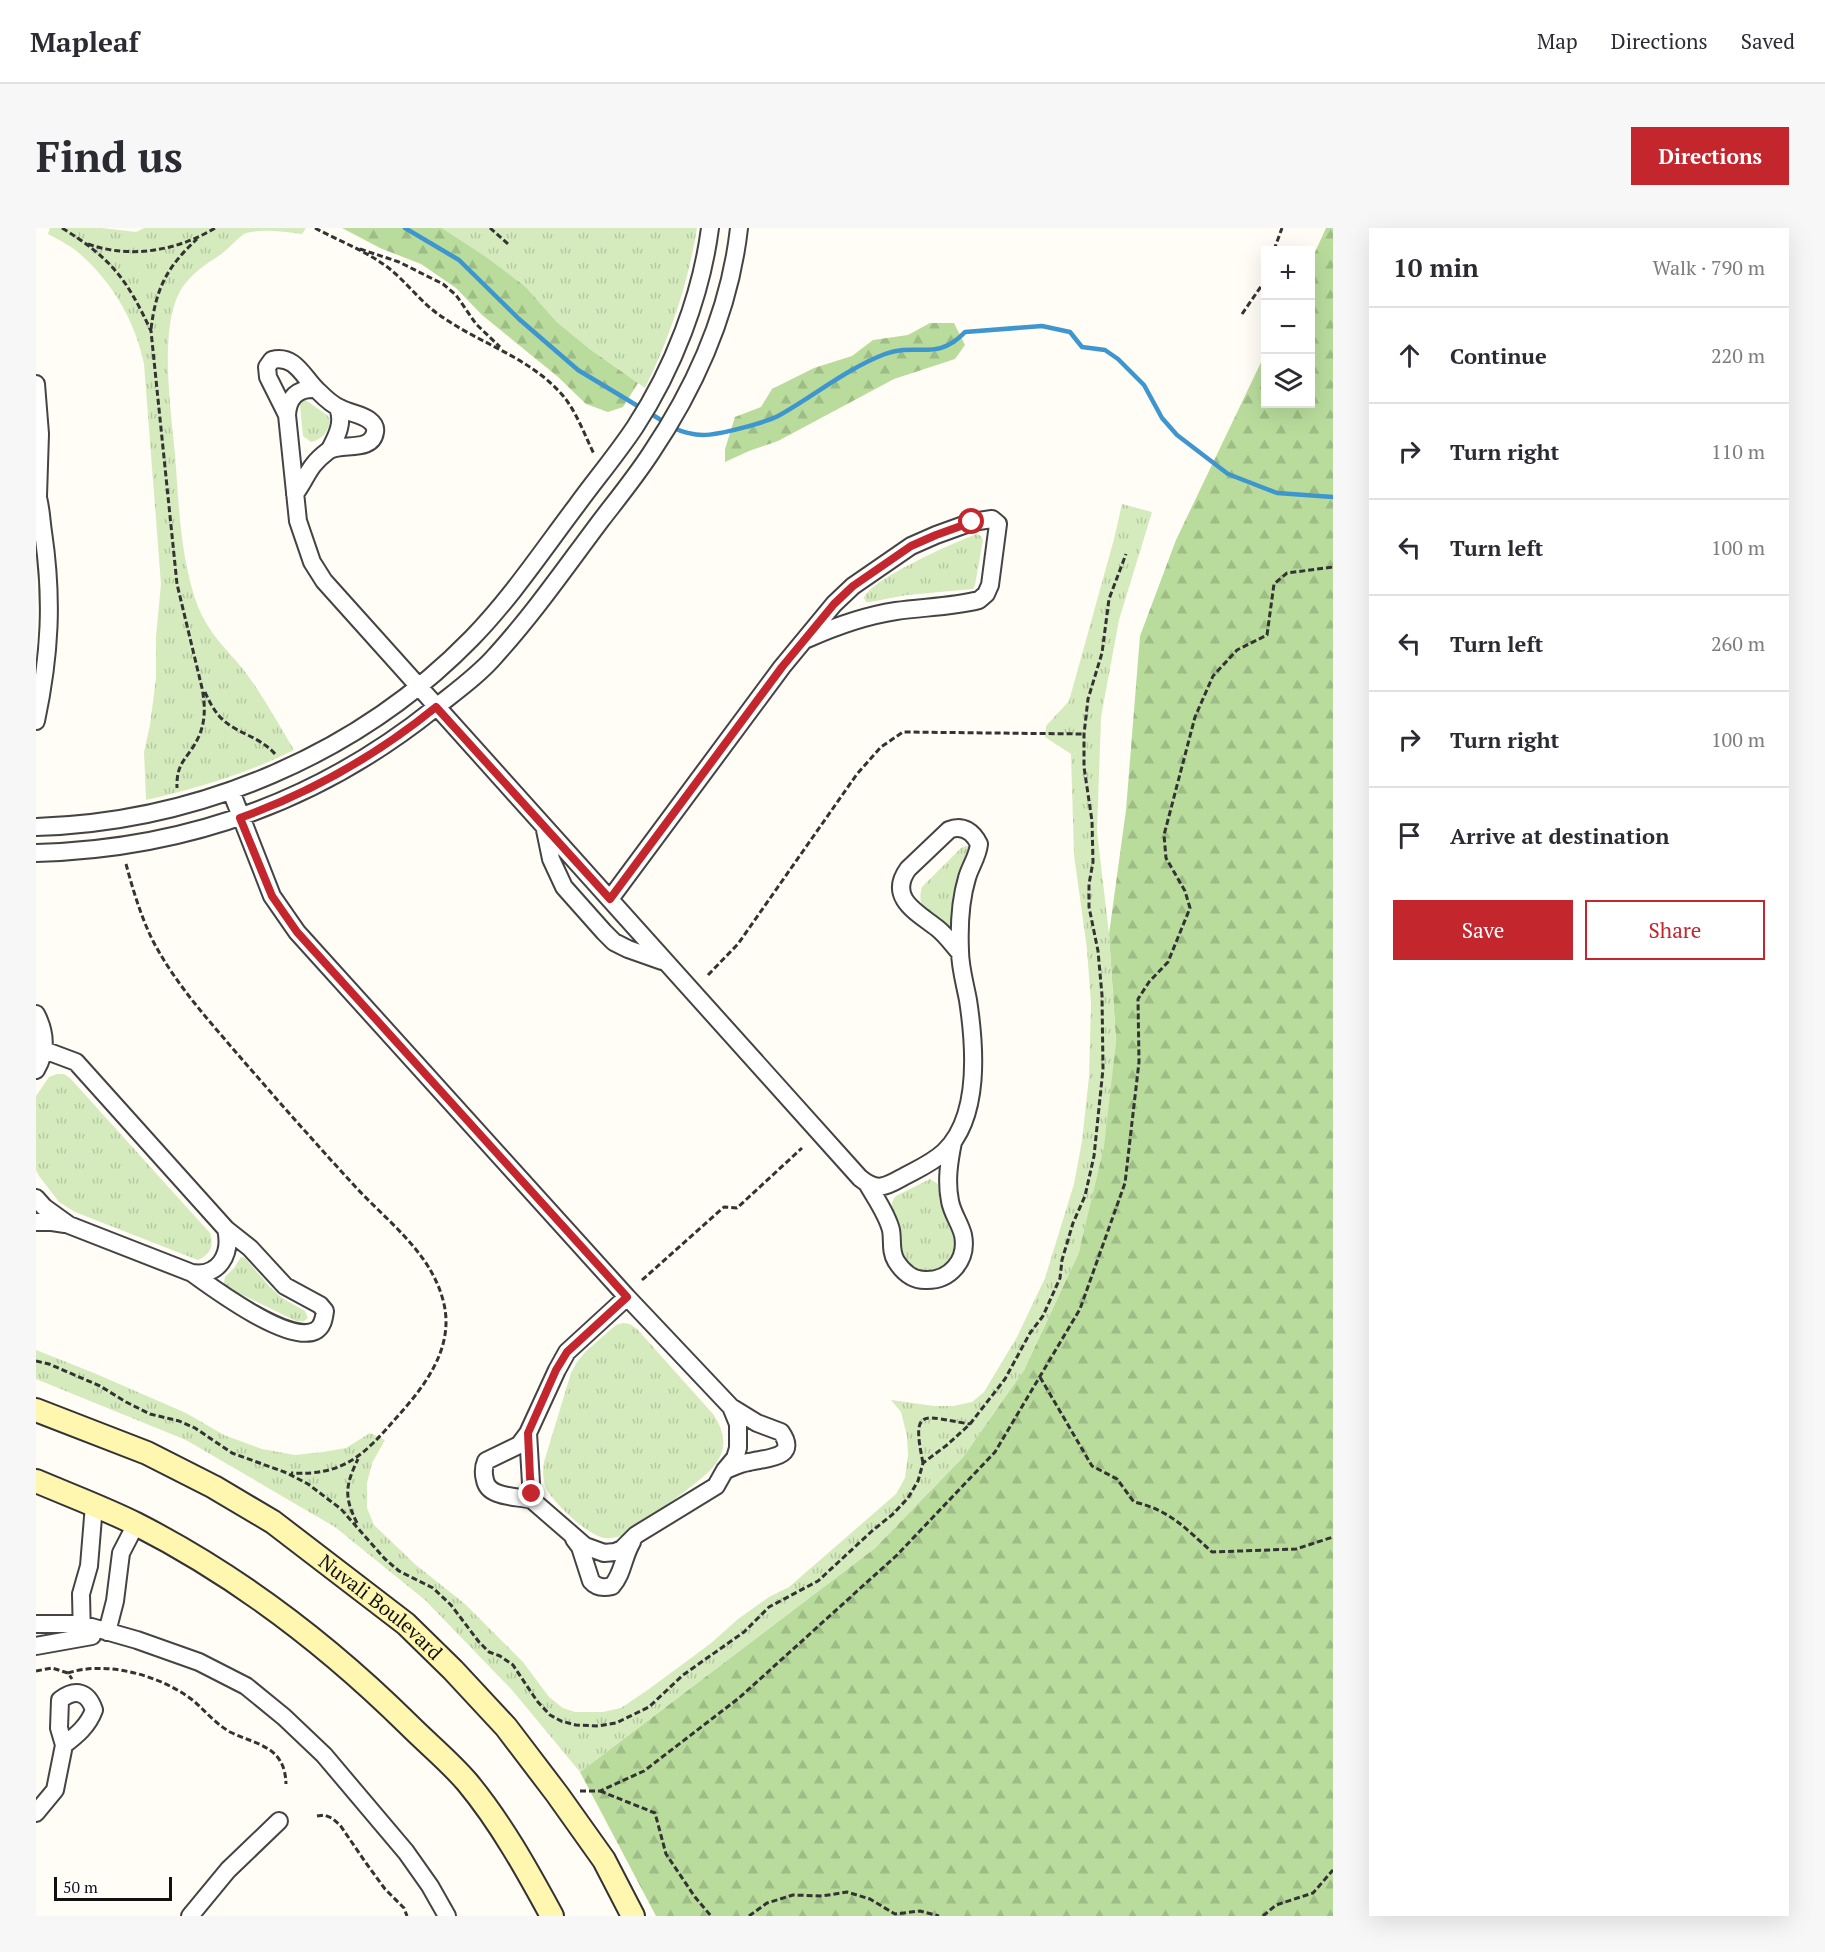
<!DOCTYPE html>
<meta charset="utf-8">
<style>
:root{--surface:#fff;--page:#f7f7f7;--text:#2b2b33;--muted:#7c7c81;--line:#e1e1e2;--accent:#c4262e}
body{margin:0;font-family:"PT Serif",serif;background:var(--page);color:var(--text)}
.controls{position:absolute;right:18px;top:18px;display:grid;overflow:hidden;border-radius:0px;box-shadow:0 6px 24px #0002}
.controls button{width:54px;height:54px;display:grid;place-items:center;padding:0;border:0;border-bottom:2px solid var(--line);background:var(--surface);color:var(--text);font:30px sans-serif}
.scale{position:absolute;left:18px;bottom:15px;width:118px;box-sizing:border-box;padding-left:6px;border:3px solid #111;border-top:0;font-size:16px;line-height:21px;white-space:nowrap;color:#111;-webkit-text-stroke:4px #fff;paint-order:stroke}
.stop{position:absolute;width:18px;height:18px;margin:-14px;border:4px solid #c4262e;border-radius:50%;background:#fff}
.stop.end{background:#c4262e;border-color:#fff;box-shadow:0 2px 6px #0008}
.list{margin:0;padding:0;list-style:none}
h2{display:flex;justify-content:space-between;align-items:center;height:78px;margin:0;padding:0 24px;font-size:26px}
h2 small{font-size:20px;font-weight:400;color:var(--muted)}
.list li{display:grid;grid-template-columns:39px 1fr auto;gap:18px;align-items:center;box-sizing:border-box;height:96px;padding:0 24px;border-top:2px solid var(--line)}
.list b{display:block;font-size:22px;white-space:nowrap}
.list em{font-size:20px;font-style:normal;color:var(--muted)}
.actions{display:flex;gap:12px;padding:18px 24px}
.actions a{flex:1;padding:14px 0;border:2px solid var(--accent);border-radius:0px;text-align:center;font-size:21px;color:var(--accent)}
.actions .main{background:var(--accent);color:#fff}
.icon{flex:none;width:33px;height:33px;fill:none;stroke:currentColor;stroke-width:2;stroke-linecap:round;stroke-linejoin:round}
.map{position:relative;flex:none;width:1297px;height:1688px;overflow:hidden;border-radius:0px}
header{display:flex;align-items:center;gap:36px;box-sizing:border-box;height:84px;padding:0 30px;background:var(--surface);border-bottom:2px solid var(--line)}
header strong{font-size:28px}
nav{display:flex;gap:33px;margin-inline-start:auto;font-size:21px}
.intro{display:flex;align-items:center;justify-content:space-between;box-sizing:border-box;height:144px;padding:0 36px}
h1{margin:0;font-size:42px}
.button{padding:15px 27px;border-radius:0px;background:var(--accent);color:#fff;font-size:21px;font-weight:700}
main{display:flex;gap:36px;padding:0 36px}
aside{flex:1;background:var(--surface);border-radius:0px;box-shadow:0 6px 24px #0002}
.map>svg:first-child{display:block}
.forest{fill:url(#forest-firs)}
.park{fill:url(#park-tufts)}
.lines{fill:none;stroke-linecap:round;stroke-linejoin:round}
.stream{stroke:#3f96cf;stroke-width:4.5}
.street-casing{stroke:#444;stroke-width:20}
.secondary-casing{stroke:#333;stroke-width:26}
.path{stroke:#333;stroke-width:3;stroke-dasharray:6 3;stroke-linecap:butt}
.street{stroke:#fff;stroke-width:16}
.secondary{stroke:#fff6b0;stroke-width:22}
.route{stroke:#c4262e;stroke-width:8}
.labels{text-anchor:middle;stroke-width:6;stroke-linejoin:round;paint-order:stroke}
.street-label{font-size:20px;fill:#111;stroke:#fff}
</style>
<header>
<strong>Mapleaf</strong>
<nav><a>Map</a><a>Directions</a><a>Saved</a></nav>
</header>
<div class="intro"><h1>Find us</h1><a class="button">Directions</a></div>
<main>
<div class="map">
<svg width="1297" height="1688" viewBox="0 0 1297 1688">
<defs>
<pattern id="forest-firs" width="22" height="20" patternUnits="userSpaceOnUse" patternTransform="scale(1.5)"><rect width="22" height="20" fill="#b9dc9c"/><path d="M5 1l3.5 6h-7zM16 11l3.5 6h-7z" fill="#9ebc85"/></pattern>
<pattern id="park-tufts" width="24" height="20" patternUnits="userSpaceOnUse" patternTransform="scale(1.5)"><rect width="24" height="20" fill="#d5ebbd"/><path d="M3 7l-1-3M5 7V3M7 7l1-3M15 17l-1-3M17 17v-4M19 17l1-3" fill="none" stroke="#b6c8a1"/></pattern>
</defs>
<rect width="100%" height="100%" fill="#fffdf5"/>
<path class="forest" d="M 306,0 L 406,0 L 450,28 L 490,59 L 521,94 L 554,121 L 602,155 L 587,179 L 572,184 L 550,176 L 521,148 L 446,87 L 420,60 L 385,36 L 344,20 Z
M 1290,0 L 1297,0 L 1297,1688 L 620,1688 L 544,1544 L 839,1320 L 927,1229 L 988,1142 L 1043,1024 L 1080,814 L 1073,706 L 1090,582 L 1104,408 L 1140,312 L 1229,126 L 1230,176 L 1274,176 L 1275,33 Z
M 894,95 L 918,95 L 929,117 L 919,131 L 858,151 L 742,213 L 713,223 L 689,234 L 689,221 L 699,189 L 725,179 L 736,161 L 778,140 L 816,128 L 837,112 L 872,107 Z"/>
<path class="park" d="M 14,0 L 66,0 L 100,4 L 108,0 L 270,0 L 266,6 C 251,4 222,0 208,6 C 199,12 193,21 184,27 C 170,36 156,45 146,60 C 122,97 135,182 139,226 C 143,277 144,330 162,379 C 173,405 189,420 207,441 C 226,466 242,495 258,522 C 210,546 161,560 110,572 L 108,524 L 114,497 L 120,450 L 120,409 L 125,356 L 108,136 C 99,93 77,55 44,26 C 35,18 23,12 12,6 Z
M 406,0 L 661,0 C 652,56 634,109 609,160 L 554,121 L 521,94 L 490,59 L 450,29 Z
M 268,171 L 291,187 L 294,191 C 294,202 286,212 275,214 L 267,208 L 264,177 L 265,173 Z
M 1086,276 L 1116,284 L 1083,392 L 1065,489 L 1061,603 L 1073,706 L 1080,814 L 1068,919 L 1043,1024 L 988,1142 L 927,1229 L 839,1320 L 544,1544 L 476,1462 L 389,1372 L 299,1299 L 150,1212 L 0,1151 L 0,1122 L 58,1145 L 150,1185 L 188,1207 L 226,1221 L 259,1227 L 287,1224 L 310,1220 L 334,1205 L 349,1212 L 336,1235 L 331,1255 L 331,1280 L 338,1297 L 380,1337 L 429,1376 L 487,1434 L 513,1469 L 527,1480 L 539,1484 L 567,1484 L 585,1480 L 613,1461 L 674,1416 L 702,1391 L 733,1369 L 753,1359 L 860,1266 L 869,1250 L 872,1227 L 871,1208 L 865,1184 L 855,1172 L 898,1178 L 917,1178 L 936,1174 L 948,1164 L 981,1109 L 1009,1050 L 1038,956 L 1046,913 L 1053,849 L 1055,776 L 1051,721 L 1038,627 L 1035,526 L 1009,509 L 1010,498 L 1033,473 L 1078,311 Z
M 941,306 L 945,308 L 947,312 L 939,357 L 937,361 L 871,367 L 834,374 L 830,374 L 828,370 C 835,351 919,314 941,306 Z
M 930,618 L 935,619 L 918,700 L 912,700 C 896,687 879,682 886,659 L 925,620 Z
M 21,846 L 28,846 L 34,850 L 174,1005 C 178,1018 175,1026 162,1032 L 154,1029 L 39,984 L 23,974 L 3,948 L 0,942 L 0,868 L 13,849 Z
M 894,951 L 902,956 C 904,964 903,972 906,979 C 910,990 917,1002 918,1014 C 921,1043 884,1053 868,1029 C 863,1021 865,1007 862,997 C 859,987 851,977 860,968 Z
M 205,1029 L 209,1030 L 234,1059 L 246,1070 L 269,1083 L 272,1090 L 268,1093 L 260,1093 L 190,1059 L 188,1056 L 189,1049 L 198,1040 Z
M 587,1095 L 594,1096 L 601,1101 L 677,1186 C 704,1226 673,1245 644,1267 C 627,1280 609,1293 592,1306 C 584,1308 577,1311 569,1310 C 552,1308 519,1276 511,1262 C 506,1252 507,1244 508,1234 L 535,1145 L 541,1134 L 550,1123 L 580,1097 Z"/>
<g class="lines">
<path class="stream" d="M 369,0 L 423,32 L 483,91 L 542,142 L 630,195
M 637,199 C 644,204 659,207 667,207 C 683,207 728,195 742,188 C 778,168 810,141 849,126 C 881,114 901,134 929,104 L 1006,98 L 1034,104 L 1046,119 L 1069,122 L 1082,131 L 1108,157 L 1126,190 L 1141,207 L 1192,246 L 1241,265 L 1297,269"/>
<defs>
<path id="street" d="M 0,156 L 4,206 L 2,268
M 251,187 C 252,170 261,160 279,161
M 294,221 C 301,208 308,194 302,180
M 0,263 C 5,276 5,291 7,304 C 17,371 14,427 0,493
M 259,266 C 272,248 272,238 292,223 C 304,214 336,225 339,204 C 340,199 337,195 333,192 C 325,186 313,185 304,180 C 296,177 288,169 282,163 C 268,151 260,126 236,132 L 231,139 L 232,149 L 251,187 L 262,293 L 276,334 L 288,353 L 824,950 C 842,965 851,958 869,948 C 882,941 896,935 908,924 C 945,889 939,818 932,772 C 929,756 924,739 924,723 C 923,699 924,673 931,650 C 934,639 942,628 943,616 C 937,604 927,596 913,602 L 872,641 C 851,670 882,685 901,700 C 910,707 916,716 924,725
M 195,563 L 236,668 L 261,704 L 591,1069 L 695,1179 L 702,1196 L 702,1220 L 699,1230 L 689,1242 L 680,1258 L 600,1307 L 586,1321 L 579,1324 L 568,1325 L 549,1318 L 496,1272 L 492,1205 L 521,1142 L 531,1124 L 591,1069
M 0,599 C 162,594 322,527 436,410 C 475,370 507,322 541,277 C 560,251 581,226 599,199 C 637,141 665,69 674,0
M 509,602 L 515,631 L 528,659 L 568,704 L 578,714 L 592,721 L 626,733
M 0,625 C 149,621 282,574 399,480 C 419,464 443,447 460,427 C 499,384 532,336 566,291 C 583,269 600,248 615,225 C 660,158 694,81 703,0
M 574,671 L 746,439 L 798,376 L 817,358 L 875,318 L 900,307 L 936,294 L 956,291 L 962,296 L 954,357 L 950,366 L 943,372 C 916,379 887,379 860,383 C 827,388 800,398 771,411
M 0,786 C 10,805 11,823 0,842
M 832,957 C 840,971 851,986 855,1002 C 857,1013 854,1023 860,1033 C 867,1044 876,1052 889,1052 C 914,1053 932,1032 927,1007 C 924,995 916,985 914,973 C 910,953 913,934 917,914
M 0,970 L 8,979 L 33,997 L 156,1045 C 183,1049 196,1026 190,1001 L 40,834 L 8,822
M 0,994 L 16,994 L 29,996
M 156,1045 C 178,1061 253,1116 279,1103 C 287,1099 288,1090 289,1083 L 284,1077 L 249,1058 L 214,1020 L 190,1001
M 492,1205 L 483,1217 L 450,1233 C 447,1240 447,1245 449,1252 C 452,1270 481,1268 496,1272
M 690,1242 C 697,1239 705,1235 713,1234 C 728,1230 764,1231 745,1204 L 721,1195 L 695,1179
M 538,1311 L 544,1319 L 555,1353 C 561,1360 568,1360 576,1358 C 587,1346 587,1329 596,1314
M 0,1396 L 45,1396 L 101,1412 L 163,1434 L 210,1458 L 248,1489 L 288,1527 L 370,1624 L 394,1658 L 411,1688
M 71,1404 L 79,1373 L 85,1325 L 100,1296
M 46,1410 L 45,1366 L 53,1338 L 58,1277
M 0,1418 L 56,1408
M 0,1585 L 19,1562 L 28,1517 L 23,1500 L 24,1472 C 40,1460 52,1464 58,1482 C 52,1498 41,1507 28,1517
M 154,1688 L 192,1642 L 243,1593"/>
<g id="secondary">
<path id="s1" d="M 0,1182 L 111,1225 L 178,1259 L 237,1294 L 370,1396 L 417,1442 L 470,1499 L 521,1566 L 568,1632 L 597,1688"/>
<path d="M 0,1253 C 33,1267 68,1280 100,1296 C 202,1348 292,1417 373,1497 C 392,1516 414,1534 431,1554 C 465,1595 491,1642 516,1688"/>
</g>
</defs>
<use href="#street" class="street-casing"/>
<use href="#secondary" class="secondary-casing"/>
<path class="path" d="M 26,0 C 75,30 91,51 115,103 L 141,356 L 166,460 C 169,476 170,492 163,508 C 153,531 140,532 141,560
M 279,0 C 305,14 333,24 355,42 C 372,56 385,74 402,86 C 443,116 495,129 528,169 C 541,185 549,208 558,226
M 454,0 L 472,16
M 52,16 C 94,31 141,23 179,0
M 324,21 L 363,34 L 407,56 L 420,67 L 440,96 L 464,119
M 1238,22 L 1246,0
M 1206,86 L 1226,57 L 1230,48
M 115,101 C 120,60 131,39 161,11
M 169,464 C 173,473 177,481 184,489 C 200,506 222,507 239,526
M 90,636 C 97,662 105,689 117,713 C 141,759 177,797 210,836 C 245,876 280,916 316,955 C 350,993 396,1024 408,1076 C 418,1120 389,1158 361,1189 C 328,1227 308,1248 255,1245
M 672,747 L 702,716 L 821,546 L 845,519 L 867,504 L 1048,506
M 606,1052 L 688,979 L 701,980 L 766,920
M 0,1133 L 13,1136 L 64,1158 L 90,1174 L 114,1186 L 143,1193 L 159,1200 L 196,1225 L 251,1245 L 272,1256 L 305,1281 L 349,1331 L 363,1343 L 397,1360 L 415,1377 L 443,1414 L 453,1424 L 464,1428 L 477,1437 L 501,1473 L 514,1487 L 525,1493 L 540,1497 L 562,1498 L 580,1495 L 613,1479 L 647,1447 L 708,1404 L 733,1379 L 782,1353 L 836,1303 L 857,1286 L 872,1270 L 882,1253 L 887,1235 L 911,1217 L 934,1196 L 969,1151 L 994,1105 L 1007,1088 L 1024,1050 L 1026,1032 L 1037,995 L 1049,968 L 1058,928 L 1067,841 L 1066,767 L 1062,723 L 1053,679 L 1053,656 L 1057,634 L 1056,593 L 1048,539 L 1048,506 L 1052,471 L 1066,425 L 1073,371 L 1090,326
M 1004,1149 L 1056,1238 L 1081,1251 L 1098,1274 C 1134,1282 1149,1300 1176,1324 L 1260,1321 L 1297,1309
M 887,1235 C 875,1177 887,1189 934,1196
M 321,1295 C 308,1269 309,1258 322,1231
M 0,1443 L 16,1440 L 32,1445 L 36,1451
M 32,1445 C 71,1432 127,1448 159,1474 C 170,1484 180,1496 194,1504 C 221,1517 249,1518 250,1556
M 544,1563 L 564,1563 L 608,1543 L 703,1470 L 861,1327 L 959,1224 L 1044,1081 L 1089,955 L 1103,834 L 1102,771 L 1113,754 L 1132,734 L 1154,680 L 1149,663 L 1130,630 L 1128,607 L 1159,489 L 1177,448 L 1201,422 L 1231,407 L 1238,356 L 1251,345 L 1297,339
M 564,1563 L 619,1585 L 630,1626 L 659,1669 L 675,1688
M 281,1588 L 288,1587 L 296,1590 L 304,1597 L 330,1635 L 349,1661 L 368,1680 L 371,1688
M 713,1688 L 731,1675 L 757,1667 L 786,1668 L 811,1664 L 834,1671 L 859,1686 L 884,1683 L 903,1688
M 1227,1688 L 1240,1677 L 1277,1665 L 1297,1642"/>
<use href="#street" class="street"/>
<use href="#secondary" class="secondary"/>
</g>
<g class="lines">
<path class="route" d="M 496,1266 L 494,1249 L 492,1205 L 520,1142 L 531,1124 L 591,1069 L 261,704 L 236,668 L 204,590 C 276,564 341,527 400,479 L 574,671 L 746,439 L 798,376 L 817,358 L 875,318 L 900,307 L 936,294"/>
</g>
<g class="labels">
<g class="street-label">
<text dy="7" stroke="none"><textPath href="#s1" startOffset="400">Nuvali Boulevard</textPath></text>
</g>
</g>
</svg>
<div class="controls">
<button>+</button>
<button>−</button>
<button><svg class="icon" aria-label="layers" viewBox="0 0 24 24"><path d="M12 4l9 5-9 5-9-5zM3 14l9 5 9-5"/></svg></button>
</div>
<div class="scale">50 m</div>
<div class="stop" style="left:936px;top:294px"></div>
<div class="stop end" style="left:496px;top:1266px"></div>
</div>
<aside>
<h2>10 min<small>Walk · 790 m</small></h2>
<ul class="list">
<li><svg class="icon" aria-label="ahead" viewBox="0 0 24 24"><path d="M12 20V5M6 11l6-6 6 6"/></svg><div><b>Continue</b></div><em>220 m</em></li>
<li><svg class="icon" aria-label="right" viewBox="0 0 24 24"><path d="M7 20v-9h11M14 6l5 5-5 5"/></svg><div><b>Turn right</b></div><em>110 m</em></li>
<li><svg class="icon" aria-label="left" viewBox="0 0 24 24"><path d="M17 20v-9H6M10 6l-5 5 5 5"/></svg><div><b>Turn left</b></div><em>100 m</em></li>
<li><svg class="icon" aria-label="left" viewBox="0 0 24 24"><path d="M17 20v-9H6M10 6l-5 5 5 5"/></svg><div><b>Turn left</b></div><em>260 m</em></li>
<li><svg class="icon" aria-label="right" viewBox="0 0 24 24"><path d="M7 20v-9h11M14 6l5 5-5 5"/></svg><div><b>Turn right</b></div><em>100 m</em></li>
<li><svg class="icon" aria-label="arrive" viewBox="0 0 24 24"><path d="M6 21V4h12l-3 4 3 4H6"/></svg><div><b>Arrive at destination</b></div></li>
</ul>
<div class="actions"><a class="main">Save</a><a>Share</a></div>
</aside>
</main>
